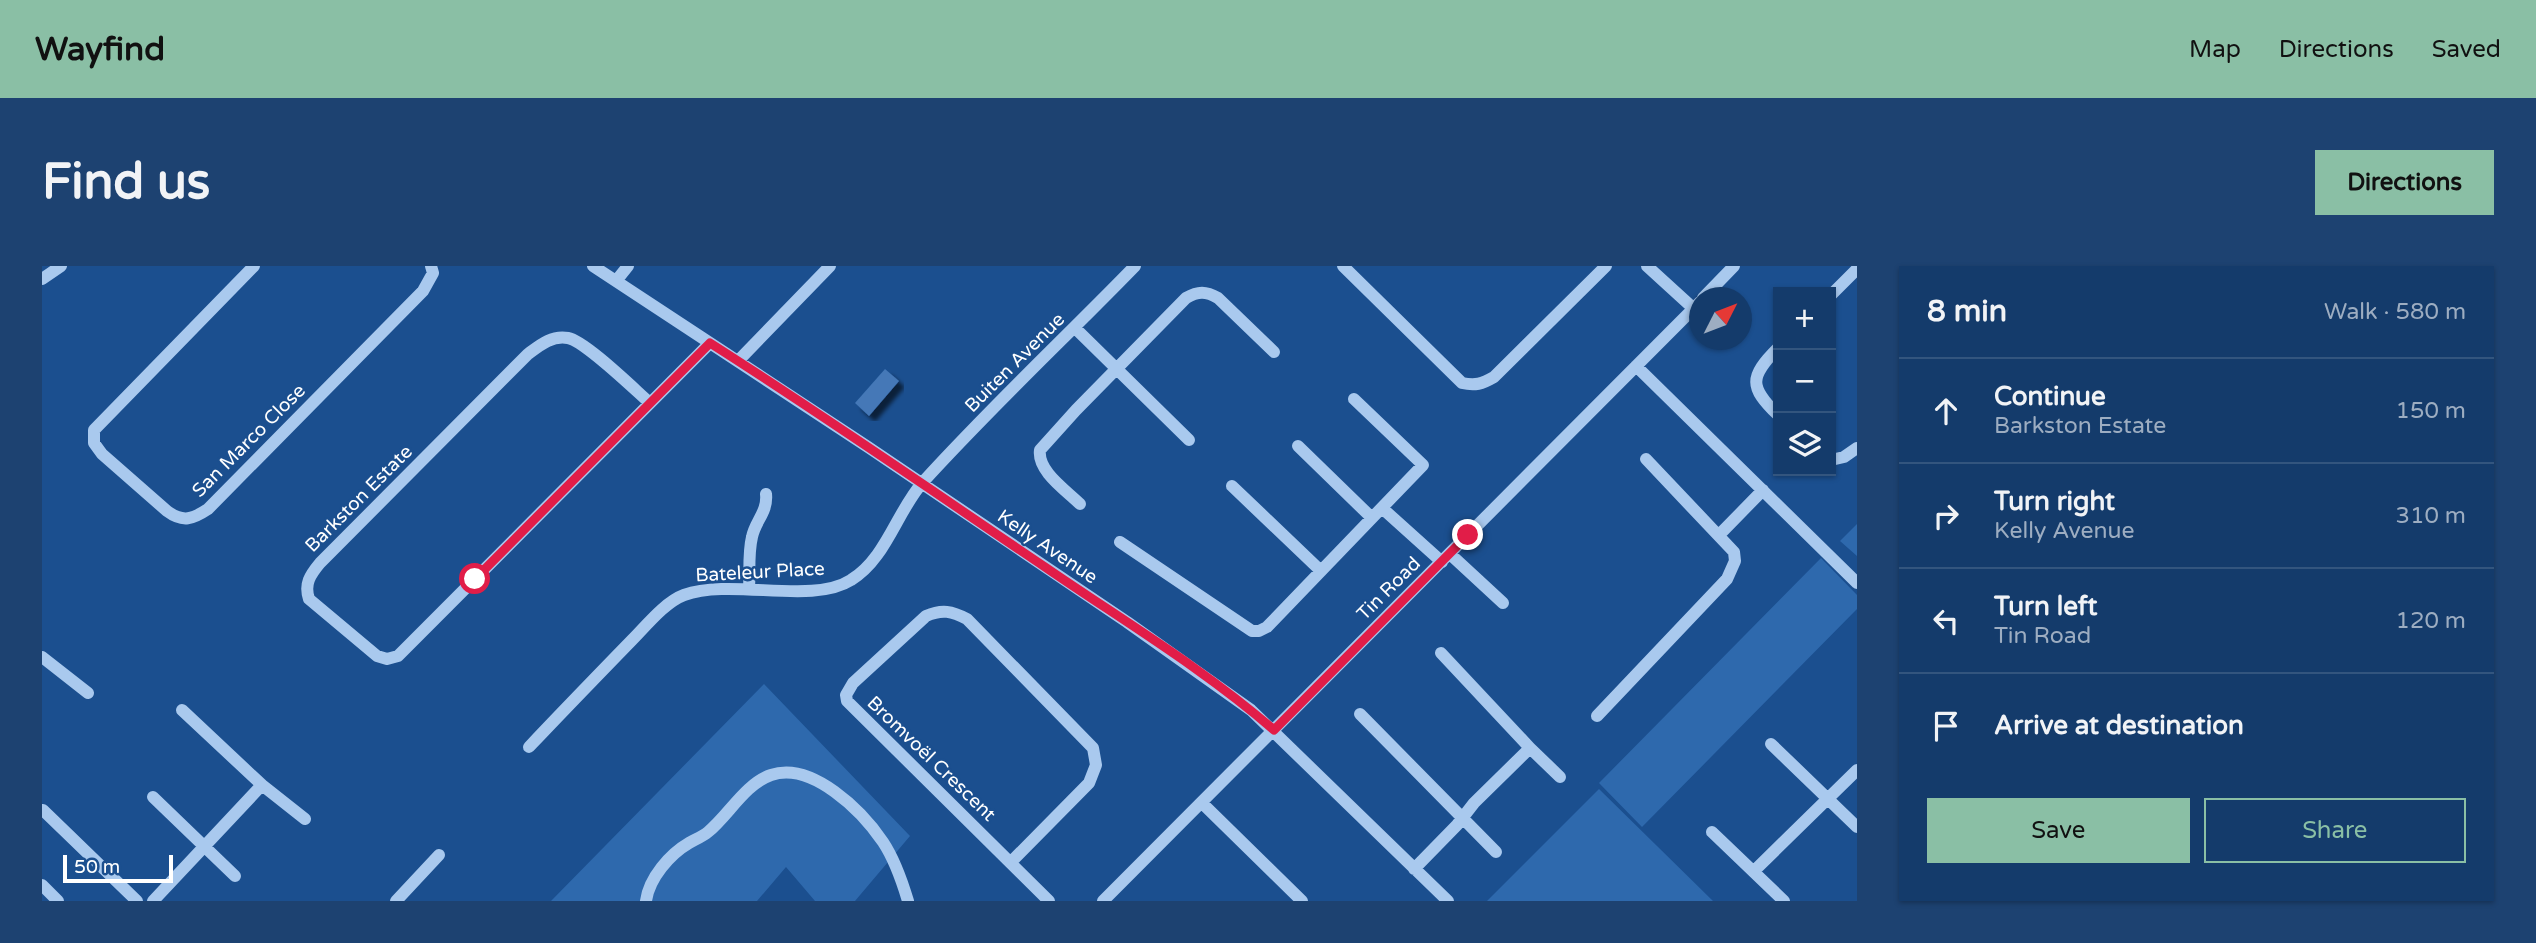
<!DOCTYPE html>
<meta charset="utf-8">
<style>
:root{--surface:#143b6b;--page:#1d4271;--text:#f1f3f6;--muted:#9dadc1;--line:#33557e;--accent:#8abfa5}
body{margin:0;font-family:"Varela Round",sans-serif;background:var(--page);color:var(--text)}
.controls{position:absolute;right:21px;top:21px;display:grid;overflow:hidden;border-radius:0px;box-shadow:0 2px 5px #0004}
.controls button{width:63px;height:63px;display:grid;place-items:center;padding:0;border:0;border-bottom:2px solid var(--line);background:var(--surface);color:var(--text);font:35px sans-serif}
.compass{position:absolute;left:1647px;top:21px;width:63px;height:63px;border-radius:50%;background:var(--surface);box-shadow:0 2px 5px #0004;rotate:48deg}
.scale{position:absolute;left:21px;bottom:18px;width:110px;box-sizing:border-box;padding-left:7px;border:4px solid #fff;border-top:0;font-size:19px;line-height:24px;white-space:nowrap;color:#fff;-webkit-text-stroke:5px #1b4f8f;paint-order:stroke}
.stop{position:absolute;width:21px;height:21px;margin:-16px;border:5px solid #e11d48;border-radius:50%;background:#fff}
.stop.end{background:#e11d48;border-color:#fff;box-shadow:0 2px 7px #0008}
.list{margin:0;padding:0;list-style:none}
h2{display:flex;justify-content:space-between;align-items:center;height:91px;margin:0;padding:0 28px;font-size:30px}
h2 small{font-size:23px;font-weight:400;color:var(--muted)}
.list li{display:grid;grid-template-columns:46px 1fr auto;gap:21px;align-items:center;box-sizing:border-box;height:105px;padding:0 28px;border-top:2px solid var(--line)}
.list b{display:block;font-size:26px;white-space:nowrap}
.list p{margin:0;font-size:23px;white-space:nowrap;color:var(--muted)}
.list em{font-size:23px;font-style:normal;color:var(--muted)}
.actions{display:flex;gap:14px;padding:21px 28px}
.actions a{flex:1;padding:16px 0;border:2px solid var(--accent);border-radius:0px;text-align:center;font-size:24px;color:var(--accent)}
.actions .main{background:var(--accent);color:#111}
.icon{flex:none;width:38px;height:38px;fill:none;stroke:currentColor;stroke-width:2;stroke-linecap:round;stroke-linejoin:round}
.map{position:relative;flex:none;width:1815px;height:635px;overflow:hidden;border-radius:0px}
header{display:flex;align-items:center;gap:42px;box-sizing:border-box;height:98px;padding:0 35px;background:var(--accent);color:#111}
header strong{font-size:33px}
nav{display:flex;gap:38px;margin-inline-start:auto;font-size:24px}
.intro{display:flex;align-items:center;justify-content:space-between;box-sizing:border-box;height:168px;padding:0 42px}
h1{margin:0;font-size:49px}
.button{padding:18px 32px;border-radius:0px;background:var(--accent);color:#111;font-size:24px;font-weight:700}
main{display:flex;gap:42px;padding:0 42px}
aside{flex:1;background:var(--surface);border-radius:0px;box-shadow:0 2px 5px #0004}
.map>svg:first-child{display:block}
.green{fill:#2e69ad}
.building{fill:#4478b7;filter:url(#shadow)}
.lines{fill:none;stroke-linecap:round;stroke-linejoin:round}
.minor{stroke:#a9c9ee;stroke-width:12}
.route{stroke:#e11d48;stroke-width:9}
.labels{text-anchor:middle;stroke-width:5;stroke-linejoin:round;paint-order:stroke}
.street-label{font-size:19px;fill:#fff;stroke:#1b4f8f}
</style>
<header>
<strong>Wayfind</strong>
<nav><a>Map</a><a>Directions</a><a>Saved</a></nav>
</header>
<div class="intro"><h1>Find us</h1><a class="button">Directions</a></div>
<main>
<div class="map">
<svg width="1815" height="635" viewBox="0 0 1815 635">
<defs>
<filter id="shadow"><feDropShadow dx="6" dy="6" stdDeviation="2" flood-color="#0009"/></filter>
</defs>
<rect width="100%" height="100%" fill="#1b4f8f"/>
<path class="green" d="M 1815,258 L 1815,290 L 1798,275 Z
M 1779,292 L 1815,329 L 1815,343 L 1600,561 L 1557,517 Z
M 722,418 L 868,570 L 813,635 L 773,635 L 744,601 L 715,635 L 509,635 Z
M 1557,523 L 1671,635 L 1445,635 Z"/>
<path class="building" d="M 843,103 L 857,115 L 827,150 L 813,137 Z"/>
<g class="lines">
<path class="minor" d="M 212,0 L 52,164 L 52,177 L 60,188 L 125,245 C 141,257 151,253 166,243 L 381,25 L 391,7 L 389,0
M 551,0 L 826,181 L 1085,356 L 1209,444 L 1406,635
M 1301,0 L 1420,117 C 1433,120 1440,118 1452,111 L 1564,0
M 1605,0 L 1651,42
M 0,13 L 19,0
M 574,15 L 586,0
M 1789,29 L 1815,3
M 1661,32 L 1692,0
M 1033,62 L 1147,174
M 1736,82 C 1707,111 1707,121 1736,149
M 696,95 L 788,0
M 1594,100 L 1815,317
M 608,137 C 592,123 543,75 526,72 C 510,69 498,79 486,88 L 278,297 C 268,309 262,318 267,333 L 335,390 L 345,393 L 356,390 L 668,77
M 1256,180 L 1330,252
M 1789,194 L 1802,191 L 1815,182
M 1190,220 L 1279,305
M 1038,238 C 1024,224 995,205 998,184 L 1034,144 L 1144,32 C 1156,25 1164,25 1176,32 L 1232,86
M 1340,242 L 1400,296
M 1677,269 L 1721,224
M 1078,276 L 1210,365 L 1217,365 L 1225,361 L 1381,199 L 1312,133
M 1408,288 L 1461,337
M 707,323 C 708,306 706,287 710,271 C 713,255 726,246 724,228
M 0,391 L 46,427
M 1318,448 L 1454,586
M 1555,450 L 1685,313 L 1693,295 L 1692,286 L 1604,193
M 1729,478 L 1815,561
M 487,481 C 521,445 555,410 590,374 C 604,360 623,336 642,329 C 690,312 770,339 809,314 C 844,293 855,245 881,216 C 949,141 1023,72 1093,0
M 1488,482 L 1518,511
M 220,519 L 263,553
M 111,531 L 193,610
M 1160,537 L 1260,635
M 0,545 L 1,544 L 95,635
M 1670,566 L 1742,635
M 969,596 L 1047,517 L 1054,499 L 1051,482 L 925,353 C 910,345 900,343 884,350 L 811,417 L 804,429 L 805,435 L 1007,635
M 1372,603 L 1415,559 L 1432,537 L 1488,482 L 1399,387
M 1712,605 L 1815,504
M 0,619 L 16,635
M 111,635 L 220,519 L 140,444
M 354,635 L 397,589
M 604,635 C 607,612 628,588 647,577 C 654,573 660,571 666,566 C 686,550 703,518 729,509 C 770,495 820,545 841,576 C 853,594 860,615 866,635
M 1061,635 L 1658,36"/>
</g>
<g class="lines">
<path class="route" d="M 433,313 L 668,77 C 781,149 892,226 1003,301 C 1080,354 1162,403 1232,464 L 1426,269"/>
</g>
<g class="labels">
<g class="street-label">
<text transform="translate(972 96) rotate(-45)" y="7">Buiten Avenue</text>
<text transform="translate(206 174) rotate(-45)" y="7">San Marco Close</text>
<text transform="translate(316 232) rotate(-45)" y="7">Barkston Estate</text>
<text transform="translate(1006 280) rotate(34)" y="7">Kelly Avenue</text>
<text transform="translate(718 305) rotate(-3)" y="7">Bateleur Place</text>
<text transform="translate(1346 322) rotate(-45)" y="7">Tin Road</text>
<text transform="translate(890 492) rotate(44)" y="7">Bromvoël Crescent</text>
</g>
</g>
</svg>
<div class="controls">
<button>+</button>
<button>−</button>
<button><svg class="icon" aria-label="layers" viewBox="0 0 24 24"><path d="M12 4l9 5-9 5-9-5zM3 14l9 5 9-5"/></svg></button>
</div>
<svg class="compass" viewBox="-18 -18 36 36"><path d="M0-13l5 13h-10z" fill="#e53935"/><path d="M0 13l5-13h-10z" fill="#9dadc1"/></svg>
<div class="scale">50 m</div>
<div class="stop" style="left:433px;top:313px"></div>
<div class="stop end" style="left:1426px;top:269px"></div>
</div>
<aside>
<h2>8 min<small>Walk · 580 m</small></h2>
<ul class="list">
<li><svg class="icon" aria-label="ahead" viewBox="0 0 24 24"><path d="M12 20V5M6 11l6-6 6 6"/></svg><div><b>Continue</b><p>Barkston Estate</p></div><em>150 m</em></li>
<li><svg class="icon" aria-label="right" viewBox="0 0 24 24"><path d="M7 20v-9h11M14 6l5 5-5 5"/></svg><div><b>Turn right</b><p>Kelly Avenue</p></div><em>310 m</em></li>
<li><svg class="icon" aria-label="left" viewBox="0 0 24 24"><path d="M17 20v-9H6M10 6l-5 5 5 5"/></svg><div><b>Turn left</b><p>Tin Road</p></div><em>120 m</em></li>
<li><svg class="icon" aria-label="arrive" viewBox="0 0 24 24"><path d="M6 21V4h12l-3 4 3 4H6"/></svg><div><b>Arrive at destination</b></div></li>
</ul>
<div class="actions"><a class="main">Save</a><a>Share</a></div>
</aside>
</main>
